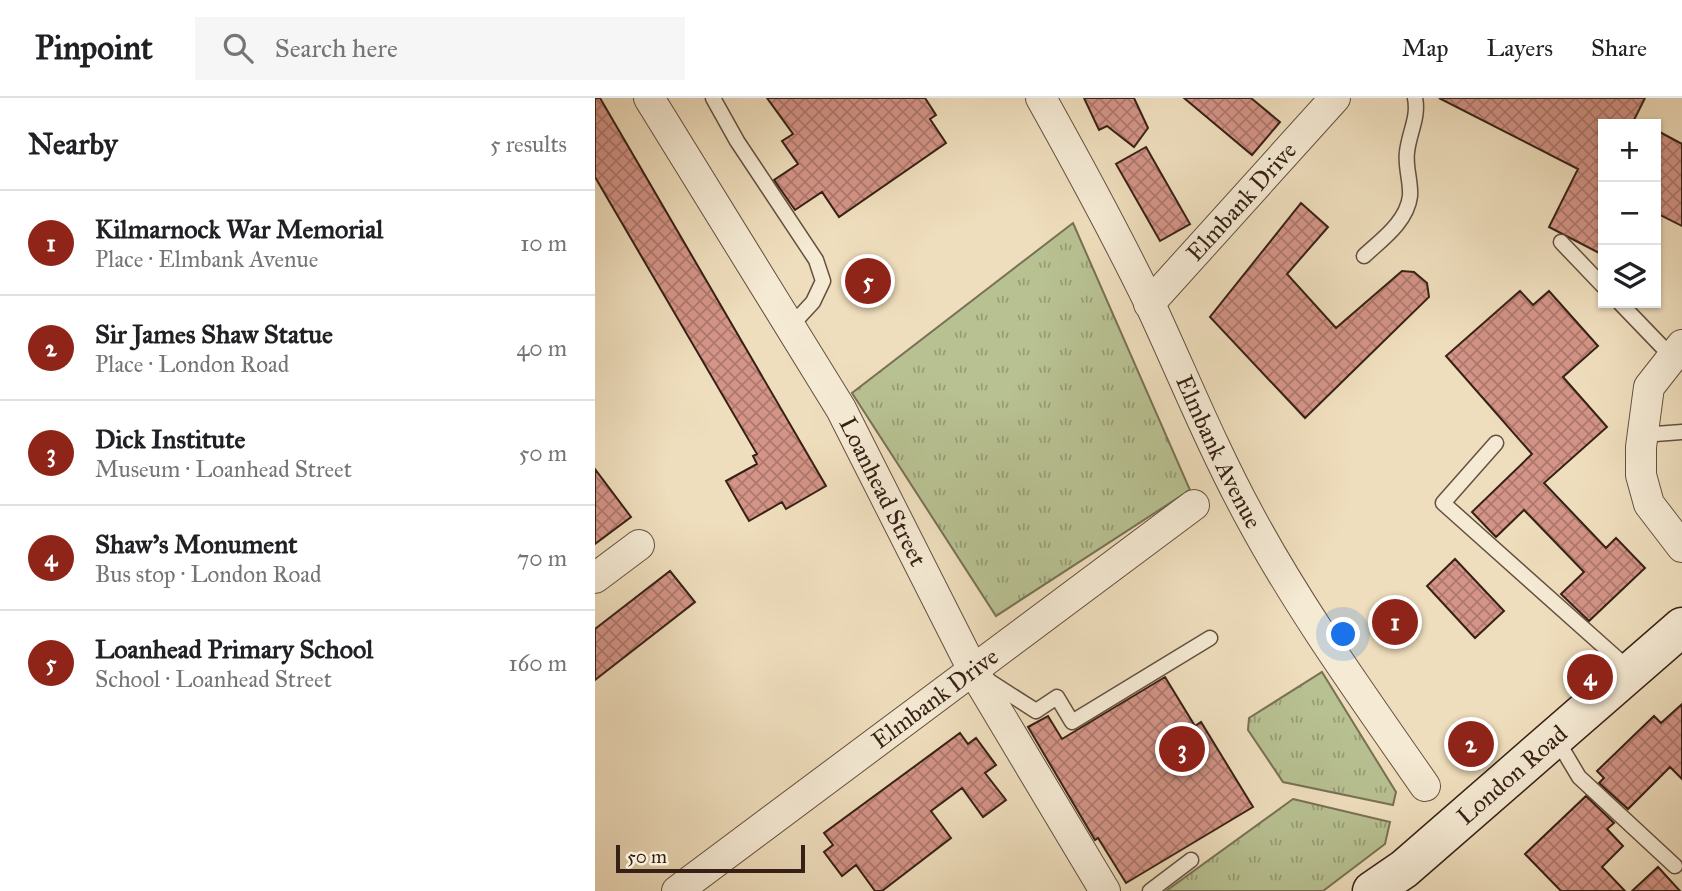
<!DOCTYPE html>
<meta charset="utf-8">
<style>
:root{--surface:#fff;--page:#f6f6f6;--text:#202124;--muted:#757577;--line:#e0e0e0;--accent:#8f2418}
body{margin:0;font-family:"IM FELL Great Primer",serif;background:var(--page);color:var(--text)}
.controls{position:absolute;right:21px;top:21px;display:grid;overflow:hidden;border-radius:0px;box-shadow:0 2px 5px #0004}
.controls button{width:63px;height:63px;display:grid;place-items:center;padding:0;border:0;border-bottom:2px solid var(--line);background:var(--surface);color:var(--text);font:35px sans-serif}
.scale{position:absolute;left:21px;bottom:18px;width:189px;box-sizing:border-box;padding-left:7px;border:4px solid #372116;border-top:0;font-size:19px;line-height:24px;white-space:nowrap;color:#372116;-webkit-text-stroke:5px #f5ead4;paint-order:stroke}
.you{position:absolute;left:749px;top:537px;width:24px;height:24px;margin:-18px;border:5px solid #fff;border-radius:50%;background:#1a73e8;box-shadow:0 0 0 10px #1a73e833}
.badge{display:grid;place-items:center;width:46px;height:46px;border-radius:50%;background:var(--accent);color:#fff;font-size:23px;font-weight:700}
.pin{position:absolute;translate:-50% -50%;border:4px solid #fff;box-shadow:0 2px 7px #0006}
.list{margin:0;padding:0;list-style:none}
h2{display:flex;justify-content:space-between;align-items:center;height:91px;margin:0;padding:0 28px;font-size:30px}
h2 small{font-size:23px;font-weight:400;color:var(--muted)}
.list li{display:grid;grid-template-columns:46px 1fr auto;gap:21px;align-items:center;box-sizing:border-box;height:105px;padding:0 28px;border-top:2px solid var(--line)}
.list b{display:block;font-size:26px;white-space:nowrap}
.list p{margin:0;font-size:23px;white-space:nowrap;color:var(--muted)}
.list em{font-size:23px;font-style:normal;color:var(--muted)}
.icon{flex:none;width:38px;height:38px;fill:none;stroke:currentColor;stroke-width:2;stroke-linecap:round;stroke-linejoin:round}
.map{position:relative;flex:none;width:1087px;height:793px;overflow:hidden}
header{display:flex;align-items:center;gap:42px;box-sizing:border-box;height:98px;padding:0 35px;background:var(--surface);border-bottom:2px solid var(--line)}
header strong{font-size:33px}
nav{display:flex;gap:38px;margin-inline-start:auto;font-size:24px}
.search{width:490px;height:63px;background:var(--page);display:flex;align-items:center;gap:18px;box-sizing:border-box;padding:0 24px;border-radius:0px;color:var(--muted);font-size:26px}
main{display:flex}
aside{flex:1;background:var(--surface)}
.map>svg:first-child{display:block}
.grass{fill:url(#grass-tufts);stroke:#787154;stroke-width:2}
.building{fill:url(#building-cross-hatch);stroke:#372116;stroke-width:2}
.lines{fill:none;stroke-linecap:round;stroke-linejoin:round}
.lane-casing{stroke:#655040;stroke-width:17}
.street-casing{stroke:#655040;stroke-width:32}
.secondary-casing{stroke:#372116;stroke-width:41}
.lane{stroke:#f5ead4;stroke-width:14}
.street{stroke:#f5ead4;stroke-width:30}
.secondary{stroke:#f5ead4;stroke-width:38}
.labels{text-anchor:middle;stroke-width:7;stroke-linejoin:round;paint-order:stroke}
.street-label{font-size:24px;fill:#372116;stroke:#f5ead4}
</style>
<header>
<strong>Pinpoint</strong>
<div class="search"><svg class="icon" aria-label="search" viewBox="0 0 24 24"><circle cx="10" cy="10" r="6"/><path d="M15 15l6 6"/></svg>Search here</div>
<nav><a>Map</a><a>Layers</a><a>Share</a></nav>
</header>
<main>
<aside>
<h2>Nearby<small>5 results</small></h2>
<ul class="list">
<li><span class="badge">1</span><div><b>Kilmarnock War Memorial</b><p>Place · Elmbank Avenue</p></div><em>10 m</em></li>
<li><span class="badge">2</span><div><b>Sir James Shaw Statue</b><p>Place · London Road</p></div><em>40 m</em></li>
<li><span class="badge">3</span><div><b>Dick Institute</b><p>Museum · Loanhead Street</p></div><em>50 m</em></li>
<li><span class="badge">4</span><div><b>Shaw's Monument</b><p>Bus stop · London Road</p></div><em>70 m</em></li>
<li><span class="badge">5</span><div><b>Loanhead Primary School</b><p>School · Loanhead Street</p></div><em>160 m</em></li>
</ul>
</aside>
<div class="map">
<svg width="1087" height="793" viewBox="0 0 1087 793">
<defs>
<pattern id="grass-tufts" width="24" height="20" patternUnits="userSpaceOnUse" patternTransform="scale(1.75)"><rect width="24" height="20" fill="#b8c192"/><path d="M3 7l-1-3M5 7V3M7 7l1-3M15 17l-1-3M17 17v-4M19 17l1-3" fill="none" stroke="#969c76"/></pattern>
<pattern id="building-cross-hatch" width="8" height="8" patternUnits="userSpaceOnUse" patternTransform="scale(1.75)"><rect width="8" height="8" fill="#d49487"/><path d="M0 0l8 8M0 8l8-8" fill="none" stroke="#ad786d"/></pattern>
</defs>
<rect width="100%" height="100%" fill="#efdebd"/>
<filter id="stains"><feTurbulence type="fractalNoise" baseFrequency=".00286" numOctaves="4"/><feColorMatrix values="0 0 0 0 .2 0 0 0 0 .09 0 0 0 0 .02 0 0 0 .5 -.17"/></filter>
<radialGradient id="worn" r=".72"><stop offset=".6" stop-color="#630" stop-opacity="0"/><stop offset="1" stop-color="#630" stop-opacity=".3"/></radialGradient>
<path class="grass" d="M 478,125 L 595,392 L 401,518 L 257,295 Z
M 727,574 L 801,694 L 798,707 L 688,684 L 653,632 L 654,620 Z
M 698,701 L 795,724 L 790,746 L 728,793 L 571,793 Z"/>
<path class="building" d="M 0,0 L 5,0 L 231,388 L 191,411 L 187,404 L 154,423 L 131,383 L 162,366 L 158,358 L 162,356 L 0,79 Z
M 172,0 L 330,0 L 341,17 L 335,21 L 351,45 L 244,119 L 227,94 L 200,112 L 179,82 L 203,66 L 187,43 L 198,36 Z
M 489,0 L 539,0 L 553,30 L 539,49 L 512,28 L 504,32 Z
M 589,0 L 656,0 L 685,24 L 657,57 Z
M 844,0 L 1050,0 L 1037,26 L 1008,26 L 1008,157 L 954,129 L 983,71 Z
M 1061,32 L 1087,46 L 1087,128 L 1061,115 Z
M 551,49 L 595,126 L 565,143 L 521,66 Z
M 706,105 L 733,129 L 692,176 L 741,230 L 807,173 L 819,174 L 832,185 L 834,199 L 710,320 L 615,219 Z
M 925,193 L 938,207 L 954,193 L 1003,248 L 968,279 L 1012,329 L 949,385 L 1011,450 L 1021,440 L 1050,470 L 994,523 L 966,496 L 989,474 L 929,412 L 901,439 L 877,414 L 937,356 L 851,258 Z
M 0,371 L 36,419 L 0,446 Z
M 860,461 L 909,513 L 880,540 L 832,488 Z
M 75,473 L 100,504 L 0,582 L 0,531 Z
M 570,579 L 600,628 L 606,624 L 658,709 L 531,785 L 503,740 L 500,742 L 433,629 L 453,618 L 467,641 Z
M 1087,606 L 1087,681 L 1075,669 L 1033,711 L 1004,685 L 1009,680 L 1002,673 L 1059,618 L 1066,625 Z
M 365,635 L 373,646 L 381,640 L 401,667 L 390,675 L 411,702 L 388,719 L 367,690 L 336,713 L 356,740 L 287,793 L 280,793 L 261,767 L 247,778 L 229,754 L 238,747 L 229,735 Z
M 991,698 L 1019,725 L 1012,731 L 1028,748 L 1007,769 L 1030,793 L 966,793 L 930,756 Z
M 1063,769 L 1085,793 L 1037,793 Z"/>
<g class="lines">
<defs>
<path id="lane" d="M 118,0 L 142,43 L 221,162 L 228,183 L 218,204 L 195,229
M 966,144 L 1008,188
M 769,158 C 786,142 812,124 815,98 C 816,83 810,69 812,54 C 814,35 824,19 820,0
M 1025,205 L 1076,258
M 1047,337 L 1087,334
M 901,345 L 848,405 L 1034,571
M 391,581 L 441,613 L 462,599 L 477,624 L 615,540
M 962,642 L 984,679 L 1080,768
M 555,793 L 596,762"/>
<g id="street">
<path id="s1" d="M 54,0 L 246,311 L 379,574 L 510,793"/>
<path id="s2" d="M 446,0 C 484,68 521,136 555,206 C 588,277 617,349 654,417 C 705,512 769,600 830,688"/>
<path id="s3" d="M 554,206 L 740,0"/>
<path d="M 1087,247 L 1054,289 L 1046,349 L 1046,377 L 1054,406 L 1087,449"/>
<path d="M 0,480 L 44,447"/>
<path id="s4" d="M 82,793 L 599,407"/>
</g>
<g id="secondary">
<path id="s5" d="M 777,793 L 809,771 L 1087,529"/>
</g>
</defs>
<use href="#lane" class="lane-casing"/>
<use href="#street" class="street-casing"/>
<use href="#secondary" class="secondary-casing"/>
<use href="#lane" class="lane"/>
<use href="#street" class="street"/>
<use href="#secondary" class="secondary"/>
</g>
<g class="labels">
<g class="street-label">
<text dy="8" stroke="none"><textPath href="#s3" startOffset="138">Elmbank Drive</textPath></text>
<text dy="8" stroke="none"><textPath href="#s2" startOffset="396">Elmbank Avenue</textPath></text>
<text dy="8" stroke="none"><textPath href="#s1" startOffset="458">Loanhead Street</textPath></text>
<text dy="8" stroke="none"><textPath href="#s4" startOffset="322">Elmbank Drive</textPath></text>
<text dy="8" stroke="none"><textPath href="#s5" startOffset="182">London Road</textPath></text>
</g>
</g>
<rect width="100%" height="100%" filter="url(#stains)"/>
<rect width="100%" height="100%" fill="url(#worn)"/>
</svg>
<div class="controls">
<button>+</button>
<button>−</button>
<button><svg class="icon" aria-label="layers" viewBox="0 0 24 24"><path d="M12 4l9 5-9 5-9-5zM3 14l9 5 9-5"/></svg></button>
</div>
<div class="scale">50 m</div>
<div class="you"></div>
<div class="pin badge" style="left:800px;top:524px">1</div>
<div class="pin badge" style="left:876px;top:646px">2</div>
<div class="pin badge" style="left:587px;top:651px">3</div>
<div class="pin badge" style="left:995px;top:579px">4</div>
<div class="pin badge" style="left:273px;top:183px">5</div>
</div>
</main>
